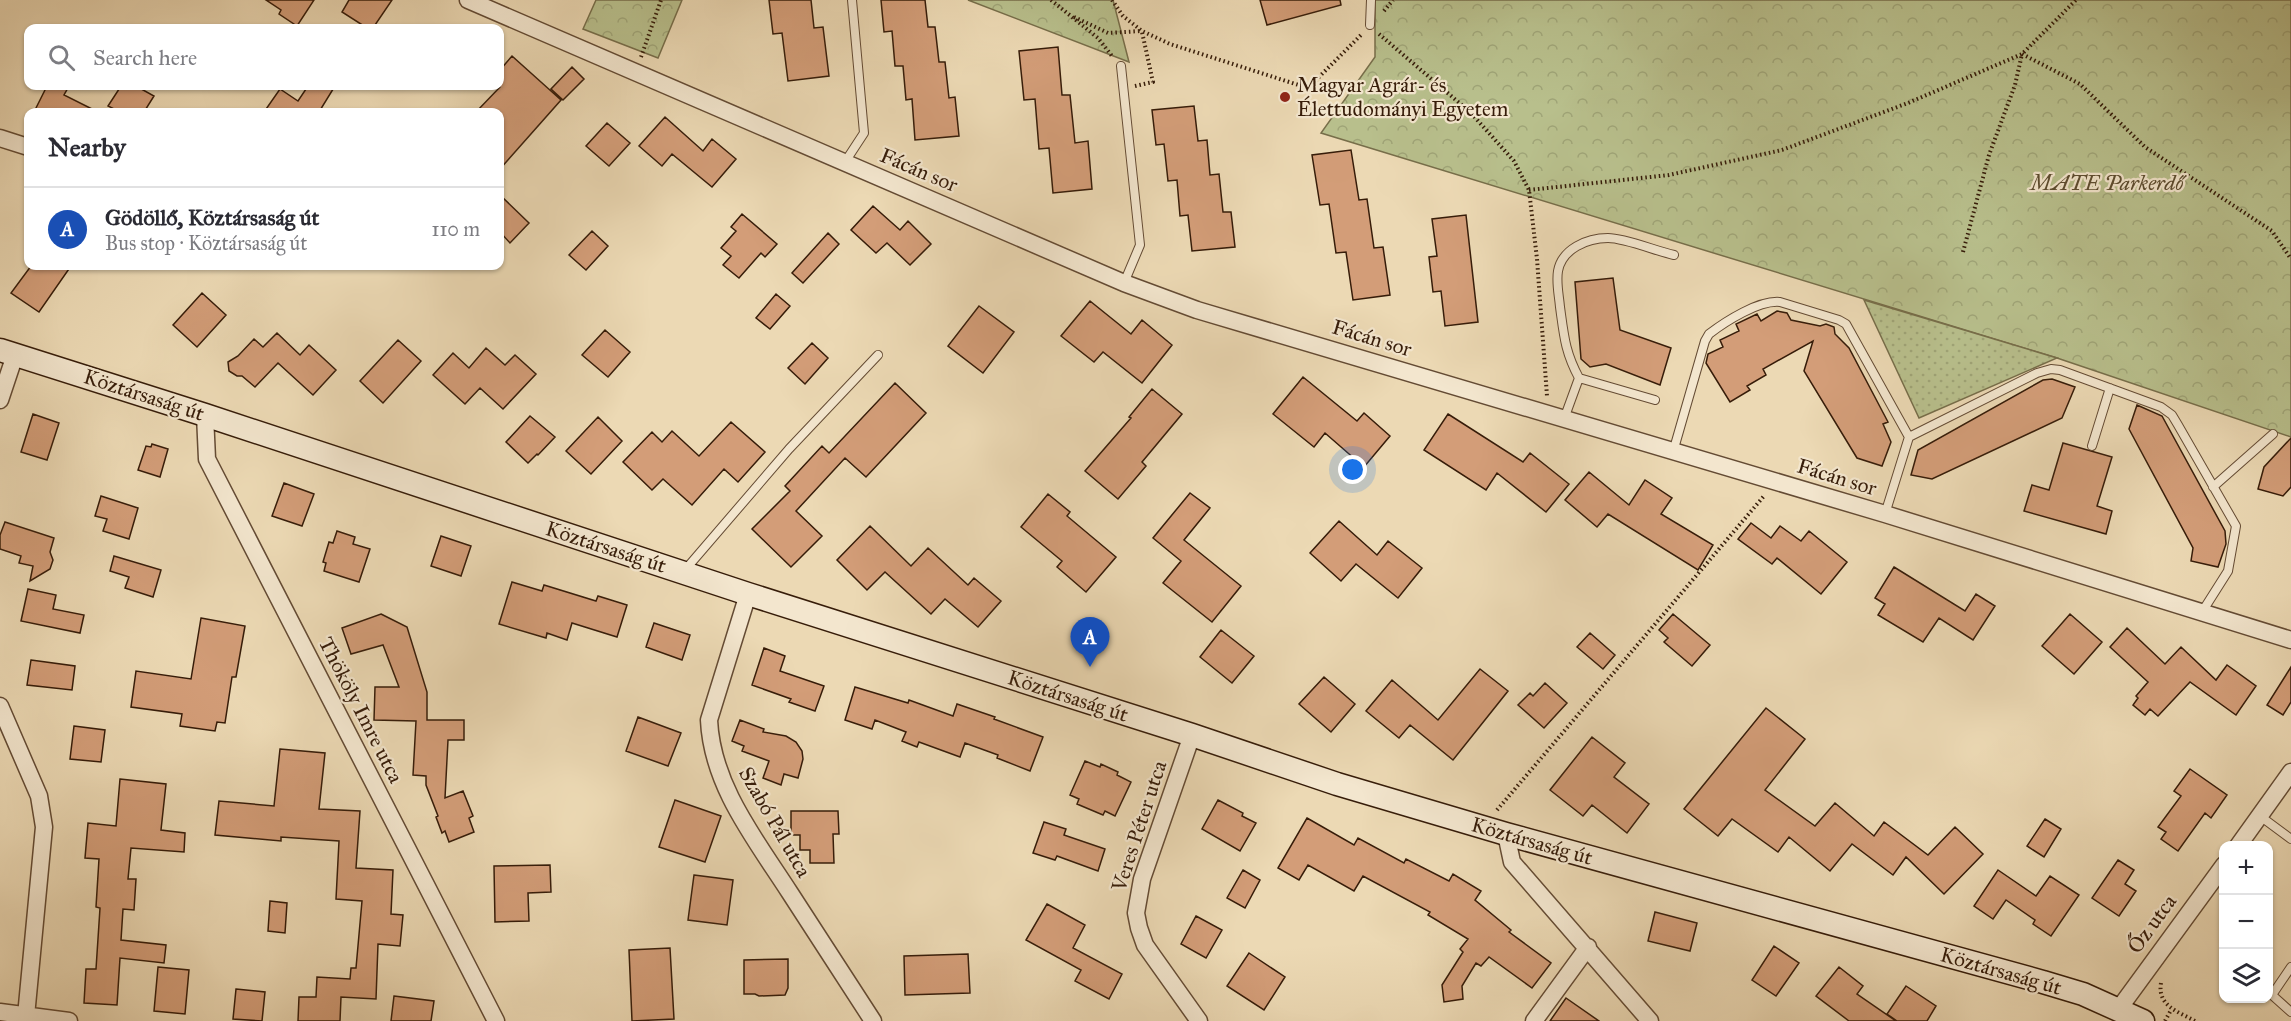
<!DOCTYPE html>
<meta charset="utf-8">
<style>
:root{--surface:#fff;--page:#f2f2f3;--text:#2b2b33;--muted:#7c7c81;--line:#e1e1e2;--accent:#8f2418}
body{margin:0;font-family:"IM FELL Great Primer",serif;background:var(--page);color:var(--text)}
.controls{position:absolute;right:18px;bottom:18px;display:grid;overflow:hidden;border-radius:12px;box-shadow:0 2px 4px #0004}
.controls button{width:54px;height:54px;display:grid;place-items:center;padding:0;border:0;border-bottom:2px solid var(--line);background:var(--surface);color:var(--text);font:30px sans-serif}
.you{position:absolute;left:1353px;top:470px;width:21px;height:21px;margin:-15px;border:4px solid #fff;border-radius:50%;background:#1a73e8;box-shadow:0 0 0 9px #1a73e833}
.badge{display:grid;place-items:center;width:39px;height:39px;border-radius:50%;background:var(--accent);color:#fff;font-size:20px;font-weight:700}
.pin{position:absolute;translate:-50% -50px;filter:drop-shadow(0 2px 3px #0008)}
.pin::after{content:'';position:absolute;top:32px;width:21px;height:18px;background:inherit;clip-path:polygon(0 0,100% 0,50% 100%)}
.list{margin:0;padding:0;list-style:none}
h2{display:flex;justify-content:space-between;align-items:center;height:78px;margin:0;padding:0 24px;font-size:26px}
h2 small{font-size:20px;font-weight:400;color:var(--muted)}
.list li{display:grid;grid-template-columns:39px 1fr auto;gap:18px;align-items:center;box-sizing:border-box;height:84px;padding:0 24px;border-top:2px solid var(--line)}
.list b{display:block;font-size:22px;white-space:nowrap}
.list p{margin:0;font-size:20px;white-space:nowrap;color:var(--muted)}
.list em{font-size:20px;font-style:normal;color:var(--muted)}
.icon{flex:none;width:33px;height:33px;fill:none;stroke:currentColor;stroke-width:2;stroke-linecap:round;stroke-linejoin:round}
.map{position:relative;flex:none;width:2291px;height:1021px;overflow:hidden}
.search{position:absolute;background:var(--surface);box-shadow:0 2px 4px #0004;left:24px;top:24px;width:480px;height:66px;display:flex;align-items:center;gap:15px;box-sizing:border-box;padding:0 21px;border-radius:12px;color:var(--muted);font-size:22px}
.panel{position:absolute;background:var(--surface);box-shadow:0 2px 4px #0004;left:24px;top:108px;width:480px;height:162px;border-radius:12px}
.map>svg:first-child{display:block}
.forest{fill:url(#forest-crowns);stroke:#776e4a;stroke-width:1.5}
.park{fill:url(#park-dots);stroke:#776e4a;stroke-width:1.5}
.building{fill:#d39d78;stroke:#361c09;stroke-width:1.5}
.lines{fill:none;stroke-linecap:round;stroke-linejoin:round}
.lane-casing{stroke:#644b34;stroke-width:10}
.street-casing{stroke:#644b34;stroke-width:19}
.secondary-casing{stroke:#361c09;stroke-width:25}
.path{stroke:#361c09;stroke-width:4;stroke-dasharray:1.5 3;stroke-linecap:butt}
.lane{stroke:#f3e6ce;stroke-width:8}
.street{stroke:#f3e6ce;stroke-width:16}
.secondary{stroke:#f3e6ce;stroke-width:22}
.poi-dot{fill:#8f2418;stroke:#f3e6ce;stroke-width:2}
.labels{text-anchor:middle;stroke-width:4.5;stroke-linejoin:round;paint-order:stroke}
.poi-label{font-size:21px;fill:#361c09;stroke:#f3e6ce;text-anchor:start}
.street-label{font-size:21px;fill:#361c09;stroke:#f3e6ce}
.park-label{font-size:21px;font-style:italic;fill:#5d4d30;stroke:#f3e6ce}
</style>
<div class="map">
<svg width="2291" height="1021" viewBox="0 0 2291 1021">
<defs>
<pattern id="forest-crowns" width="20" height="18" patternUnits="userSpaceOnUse" patternTransform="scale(1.5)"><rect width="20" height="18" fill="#b8bf8c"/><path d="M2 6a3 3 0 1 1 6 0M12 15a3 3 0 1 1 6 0" fill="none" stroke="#9fa477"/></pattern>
<pattern id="park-dots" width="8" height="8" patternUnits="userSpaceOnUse" patternTransform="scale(1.5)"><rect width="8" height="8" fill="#b8bf8c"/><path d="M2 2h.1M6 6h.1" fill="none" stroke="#9fa477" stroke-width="1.8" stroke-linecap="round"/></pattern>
</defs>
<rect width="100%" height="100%" fill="#ecd9b4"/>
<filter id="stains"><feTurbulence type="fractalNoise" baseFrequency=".00333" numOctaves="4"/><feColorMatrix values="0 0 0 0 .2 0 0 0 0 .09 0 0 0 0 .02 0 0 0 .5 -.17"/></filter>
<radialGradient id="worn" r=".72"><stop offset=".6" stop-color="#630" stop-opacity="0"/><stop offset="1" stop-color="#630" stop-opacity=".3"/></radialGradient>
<path class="forest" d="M 596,0 L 682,0 L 658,58 L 583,29 Z
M 968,0 L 1113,0 L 1129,62 Z
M 1375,0 L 2291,0 L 2291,437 L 2057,358 L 1321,133 L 1375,57 Z"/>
<path class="park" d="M 1864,300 L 2057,358 L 1919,418 Z"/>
<path class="building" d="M 266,0 L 314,0 L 297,26 L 279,14 L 281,10 Z
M 349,0 L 392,0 L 373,28 L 367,28 L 342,12 Z
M 769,0 L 811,0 L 814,28 L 823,27 L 829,76 L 788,81 L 782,33 L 773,34 Z
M 881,0 L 925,0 L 928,27 L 935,27 L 939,62 L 945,62 L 949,98 L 955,97 L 959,136 L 915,140 L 912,99 L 906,100 L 903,66 L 895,66 L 892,31 L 884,32 Z
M 1260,0 L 1340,0 L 1341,5 L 1267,25 Z
M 1058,47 L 1062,95 L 1070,95 L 1075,143 L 1088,141 L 1092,189 L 1053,193 L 1049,148 L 1039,149 L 1035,99 L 1024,100 L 1019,51 Z
M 512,56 L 561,100 L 500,169 L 500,112 L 476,112 L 500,87 L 500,70 Z
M 572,67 L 584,79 L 563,100 L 551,89 Z
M 47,86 L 69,86 L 64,95 L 98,112 L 34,112 Z
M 121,86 L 136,86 L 154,96 L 144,112 L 120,112 L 108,106 Z
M 308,86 L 335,86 L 319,112 L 264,112 L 280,89 L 298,101 Z
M 1194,106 L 1198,141 L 1207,140 L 1210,175 L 1219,174 L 1223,212 L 1231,212 L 1235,247 L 1192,251 L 1188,215 L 1180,216 L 1177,180 L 1168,181 L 1164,144 L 1156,145 L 1152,110 Z
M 665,117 L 703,151 L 712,139 L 736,159 L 712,187 L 672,154 L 662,166 L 639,146 Z
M 607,123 L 630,143 L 609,166 L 586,146 Z
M 1351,150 L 1359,200 L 1367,199 L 1374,248 L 1383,247 L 1390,295 L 1353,300 L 1346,252 L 1336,253 L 1329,204 L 1320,205 L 1312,155 Z
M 500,195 L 529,223 L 510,243 L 500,232 Z
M 873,206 L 900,230 L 908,221 L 931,244 L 910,265 L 887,243 L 876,253 L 851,230 Z
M 742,214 L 777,244 L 765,257 L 761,253 L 739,278 L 723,265 L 731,256 L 721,248 L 736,231 L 731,227 Z
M 1466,215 L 1478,322 L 1445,326 L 1441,291 L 1433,292 L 1429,257 L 1437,256 L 1432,219 Z
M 592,231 L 608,246 L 586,270 L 569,255 Z
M 828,233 L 839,244 L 803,283 L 792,273 Z
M 31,266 L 71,266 L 39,312 L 11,293 Z
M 1613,278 L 1620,330 L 1671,348 L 1660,385 L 1606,364 L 1590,367 L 1581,359 L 1575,282 Z
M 202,293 L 226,315 L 197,347 L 173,325 Z
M 776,294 L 790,306 L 770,329 L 756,318 Z
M 1090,301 L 1131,334 L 1142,320 L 1172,345 L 1142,383 L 1103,352 L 1094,362 L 1061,336 Z
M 979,306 L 1014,332 L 983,373 L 948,346 Z
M 1777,311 L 1787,313 L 1791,320 L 1820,326 L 1826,324 L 1834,327 L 1835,334 L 1849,348 L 1888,422 L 1883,424 L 1891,442 L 1882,466 L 1857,458 L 1804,371 L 1813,341 L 1763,369 L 1766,375 L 1747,386 L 1750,390 L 1730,402 L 1706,363 L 1708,354 L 1723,347 L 1720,340 L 1739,331 L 1736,324 L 1757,314 L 1761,321 Z
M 605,330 L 630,352 L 608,377 L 582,355 Z
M 277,333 L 300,355 L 309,345 L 336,370 L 313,395 L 278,363 L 255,387 L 242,376 L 237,376 L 229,371 L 228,362 L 238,356 L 254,339 L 263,347 Z
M 398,340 L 421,361 L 383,403 L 360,381 Z
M 812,343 L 828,358 L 805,384 L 788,368 Z
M 486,348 L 505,365 L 515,355 L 536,374 L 503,409 L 480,388 L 465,404 L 433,375 L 453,353 L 469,368 Z
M 1303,377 L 1357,421 L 1364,413 L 1390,436 L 1364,467 L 1325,433 L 1314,447 L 1273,414 Z
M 2052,379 L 2075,387 L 2062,418 L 1932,479 L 1911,475 L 1918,450 L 2043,380 Z
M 895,383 L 926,413 L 866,477 L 845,458 L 796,511 L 822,536 L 791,567 L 752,529 L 790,491 L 785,486 L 822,446 L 829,453 Z
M 1152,389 L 1182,414 L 1142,462 L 1146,466 L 1118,499 L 1085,471 L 1131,418 L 1129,417 Z
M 2137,405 L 2162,416 L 2225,531 L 2226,544 L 2218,567 L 2191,561 L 2193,548 L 2129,429 Z
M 33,414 L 59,423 L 47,460 L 21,452 Z
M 1448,414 L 1523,462 L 1530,453 L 1569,484 L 1546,512 L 1497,473 L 1486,490 L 1424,450 Z
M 530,416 L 555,437 L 538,455 L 537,454 L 528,463 L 506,442 Z
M 598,417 L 622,441 L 591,474 L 566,451 Z
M 731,422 L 765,452 L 738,482 L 724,469 L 692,505 L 663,479 L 652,490 L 623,462 L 652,432 L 662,442 L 672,431 L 699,456 Z
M 2291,438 L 2291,487 L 2283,496 L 2258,489 L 2264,467 Z
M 2063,443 L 2112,457 L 2097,506 L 2112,511 L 2106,534 L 2024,511 L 2032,485 L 2049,490 Z
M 152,444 L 168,449 L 160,477 L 138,470 L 146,446 L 151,447 Z
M 1589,472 L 1629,505 L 1645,480 L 1672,498 L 1661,514 L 1713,545 L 1698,570 L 1608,514 L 1597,527 L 1565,500 Z
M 284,483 L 314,494 L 302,526 L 272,516 Z
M 1190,493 L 1210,508 L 1184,540 L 1241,586 L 1212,622 L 1163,583 L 1181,561 L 1153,538 Z
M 1048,494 L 1070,512 L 1067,516 L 1116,557 L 1086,592 L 1057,567 L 1062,561 L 1021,527 Z
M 101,496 L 138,508 L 129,539 L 103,531 L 107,519 L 95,516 Z
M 1339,521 L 1377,555 L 1388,541 L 1422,568 L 1398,598 L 1356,564 L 1341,581 L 1310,553 Z
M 5,522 L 54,538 L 50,552 L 53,560 L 50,569 L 30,581 L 33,566 L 19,563 L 21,556 L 0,549 L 0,535 Z
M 1751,523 L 1771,538 L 1780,526 L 1801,541 L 1809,531 L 1847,562 L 1821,594 L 1777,558 L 1772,564 L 1738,539 Z
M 870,526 L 911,566 L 928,548 L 968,585 L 974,578 L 1001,601 L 978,627 L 945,599 L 931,614 L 885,572 L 867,590 L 837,560 Z
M 337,531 L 355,537 L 353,544 L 370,549 L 359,582 L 324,571 L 326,563 L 323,562 L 329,542 L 333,543 Z
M 441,536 L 471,546 L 461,576 L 431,566 Z
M 114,556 L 161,570 L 153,597 L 125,588 L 129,577 L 110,571 Z
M 1894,567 L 1965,611 L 1976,594 L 1995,606 L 1973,640 L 1939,618 L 1923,642 L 1878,615 L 1885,604 L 1875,598 Z
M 512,582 L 542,591 L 544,585 L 596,601 L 598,596 L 627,605 L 617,637 L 572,623 L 567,640 L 547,633 L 546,638 L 499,624 Z
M 28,589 L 56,595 L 53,609 L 84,615 L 80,633 L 21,621 Z
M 381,614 L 407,627 L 427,692 L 427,720 L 464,720 L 464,740 L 448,740 L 445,798 L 463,791 L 473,816 L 469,818 L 474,832 L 449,842 L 445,831 L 442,833 L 436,817 L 438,816 L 426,785 L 426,776 L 413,775 L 416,721 L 374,720 L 375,687 L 399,687 L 383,645 L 351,654 L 342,628 Z
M 1673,614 L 1710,645 L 1692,666 L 1664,642 L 1668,638 L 1659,630 Z
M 2070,614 L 2102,642 L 2074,674 L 2042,646 Z
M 201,618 L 245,626 L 236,677 L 232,677 L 225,723 L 217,722 L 215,731 L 180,726 L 182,714 L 131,707 L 136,671 L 191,679 Z
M 654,623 L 690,635 L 682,660 L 646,647 Z
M 2127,628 L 2165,664 L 2181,647 L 2216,680 L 2227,665 L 2256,686 L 2236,715 L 2190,682 L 2158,716 L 2150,709 L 2145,715 L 2133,705 L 2138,698 L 2136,696 L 2148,682 L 2110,647 Z
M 1221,630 L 1254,656 L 1232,683 L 1200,657 Z
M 1590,633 L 1615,655 L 1603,669 L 1577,647 Z
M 764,648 L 785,656 L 780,671 L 824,686 L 815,711 L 789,702 L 791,699 L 752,685 Z
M 31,660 L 75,666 L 72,690 L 27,685 Z
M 2291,667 L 2291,702 L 2283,715 L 2267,705 Z
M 1480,669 L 1508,691 L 1453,760 L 1410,725 L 1399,738 L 1366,711 L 1392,680 L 1438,720 Z
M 1324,677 L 1355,704 L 1331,732 L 1299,704 Z
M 1545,683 L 1567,703 L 1544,728 L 1518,705 L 1530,693 L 1533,696 Z
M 855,687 L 908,703 L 909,700 L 953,716 L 957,704 L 995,717 L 994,719 L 1043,737 L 1030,771 L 997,758 L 998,755 L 965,743 L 960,757 L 919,742 L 917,747 L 902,741 L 906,732 L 875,720 L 872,729 L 845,720 Z
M 1766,708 L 1805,739 L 1765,790 L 1815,826 L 1835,803 L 1874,836 L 1884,822 L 1928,855 L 1955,827 L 1983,854 L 1944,894 L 1906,857 L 1893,875 L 1852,844 L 1830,871 L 1789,837 L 1778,852 L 1732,819 L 1718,836 L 1684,809 Z
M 638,717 L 681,733 L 668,766 L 626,751 Z
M 740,720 L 764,729 L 763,732 L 786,736 L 796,742 L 802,751 L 803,759 L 798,778 L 784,774 L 781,785 L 763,778 L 769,761 L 742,751 L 744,746 L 732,741 Z
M 74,726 L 105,730 L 101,762 L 70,759 Z
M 1592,737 L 1625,763 L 1614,777 L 1649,804 L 1627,833 L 1592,805 L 1583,816 L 1550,790 Z
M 280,749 L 325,753 L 319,809 L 360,811 L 356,868 L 393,870 L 391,914 L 403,915 L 400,946 L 378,944 L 376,999 L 341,997 L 340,1021 L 298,1021 L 299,997 L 316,997 L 317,977 L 350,979 L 351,968 L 356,968 L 362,901 L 336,899 L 339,841 L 281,837 L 281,841 L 215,835 L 219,801 L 274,806 Z
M 1085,761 L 1100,767 L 1101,764 L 1118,772 L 1117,775 L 1131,782 L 1115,816 L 1105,811 L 1103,815 L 1077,804 L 1079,799 L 1070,795 Z
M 2190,769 L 2227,795 L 2211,818 L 2205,813 L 2178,851 L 2161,839 L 2166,832 L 2158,827 L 2181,796 L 2174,791 Z
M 120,779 L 166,784 L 161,830 L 185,833 L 184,852 L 131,848 L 128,879 L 136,879 L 134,910 L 123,909 L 121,940 L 166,945 L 164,963 L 120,958 L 117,1005 L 84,1003 L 86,969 L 96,969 L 100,908 L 96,907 L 99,859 L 85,858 L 88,823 L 116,826 Z
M 675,800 L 721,816 L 705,862 L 659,847 Z
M 1218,800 L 1243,813 L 1242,816 L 1256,823 L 1240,851 L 1202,829 Z
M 791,811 L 838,811 L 839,834 L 833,834 L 834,863 L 810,863 L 810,850 L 800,850 L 800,835 L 791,835 Z
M 1307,818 L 1354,845 L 1358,838 L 1404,863 L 1406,859 L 1449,881 L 1453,874 L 1481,891 L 1475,900 L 1511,930 L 1509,932 L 1551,963 L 1532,988 L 1489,957 L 1481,966 L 1476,963 L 1462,986 L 1463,999 L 1444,1002 L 1442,985 L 1463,952 L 1460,949 L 1468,939 L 1428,915 L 1430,912 L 1363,876 L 1354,891 L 1308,865 L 1299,880 L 1278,868 Z
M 2045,819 L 2061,829 L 2044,857 L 2027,846 Z
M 1044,822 L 1066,829 L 1064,835 L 1105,849 L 1098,871 L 1057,856 L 1055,860 L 1033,853 Z
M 2118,860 L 2134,870 L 2125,884 L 2136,891 L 2119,916 L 2092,898 Z
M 550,865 L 551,892 L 528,893 L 529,921 L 495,922 L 494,866 Z
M 1243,870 L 1260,880 L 1245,908 L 1227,898 Z
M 1998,870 L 2036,896 L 2050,876 L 2079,895 L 2051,936 L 2033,924 L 2035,920 L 2006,900 L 1993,919 L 1974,906 Z
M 694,875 L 733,880 L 727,925 L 688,920 Z
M 270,901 L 287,903 L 285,933 L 268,931 Z
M 1047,904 L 1085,925 L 1073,948 L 1122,974 L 1109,999 L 1075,981 L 1081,970 L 1026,940 Z
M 1655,912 L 1697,923 L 1690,951 L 1648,941 Z
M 1196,916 L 1222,930 L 1206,958 L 1181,944 Z
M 1774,946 L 1799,963 L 1776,996 L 1752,980 Z
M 670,948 L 674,1019 L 632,1021 L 629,950 Z
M 1249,953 L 1285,977 L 1264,1010 L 1227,986 Z
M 968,954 L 970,993 L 905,995 L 904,956 Z
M 788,959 L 788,988 L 785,995 L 759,996 L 755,994 L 744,994 L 744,960 Z
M 158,967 L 189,970 L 185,1014 L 154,1011 Z
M 1839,967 L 1863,986 L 1857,994 L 1896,1021 L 1849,1021 L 1816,996 Z
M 1906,986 L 1936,1006 L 1927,1021 L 1897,1021 L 1887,1014 Z
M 236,989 L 265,992 L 262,1021 L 233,1019 Z
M 394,996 L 434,1001 L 431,1021 L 391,1021 Z
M 1566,998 L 1599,1021 L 1550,1021 Z"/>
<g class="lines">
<defs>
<path id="lane" d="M 1370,25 L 1371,0
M 1121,66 L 1140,245 L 1124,283
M 845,162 L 864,133 L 852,0
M 1579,378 L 1655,400
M 1564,419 L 1579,378 C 1565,352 1564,336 1560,307 C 1559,295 1556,283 1558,271 C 1562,249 1587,238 1608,238 C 1625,238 1656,251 1674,255
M 1909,437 L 2037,373 L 2051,369 L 2060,370 L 2161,407 L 2172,415 L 2178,425 L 2236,526 L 2228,571 L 2202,612
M 2092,446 L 2110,388
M 1673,452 L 1705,341 L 1709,334 C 1726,321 1759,300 1780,302 L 1839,320 L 1846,324 L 1909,437 L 1885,514
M 2213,487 L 2273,434
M 685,570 L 789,449 L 878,355
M 2260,816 L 2291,839
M 2291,967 L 2272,995 L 2291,1012"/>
<path id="street" d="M 468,0 L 1124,283 L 1197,310 L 1885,514 L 2291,640
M 0,138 L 28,147
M 0,400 L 15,355
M 205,415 L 207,459 L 496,1021
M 748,594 L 709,720 C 712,786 756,840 790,893 C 818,936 845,978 873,1021
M 0,706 L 39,796 L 44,827 L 26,1016
M 1192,735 L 1142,879 L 1136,913 L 1139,928 L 1145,945 L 1199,1021
M 1506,834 L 1512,862 L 1650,1021
M 2238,846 L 2291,772
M 2118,1010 L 2224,865
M 0,1012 L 69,1021
M 1534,1021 L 1588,947"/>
<path id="secondary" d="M 0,350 L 205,415 L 748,594 L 1192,735 L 1337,784 L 1506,834 L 2043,982 L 2083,994 L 2143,1021"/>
</defs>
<use href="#lane" class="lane-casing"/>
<use href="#street" class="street-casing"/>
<use href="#secondary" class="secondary-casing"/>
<path class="path" d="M 1051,0 L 1098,38 L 1112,56
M 1112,0 L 1123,16 L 1142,31 L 1170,44 L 1308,88 L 1362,34
M 1384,11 L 1393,0
M 1074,17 L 1108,33 L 1141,31
M 1379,34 L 1471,113 L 1514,161 L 1529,190 L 1537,259 L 1547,396
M 641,57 L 661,0
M 1135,86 L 1153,82 L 1142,32
M 1529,190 L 1669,175 L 1782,150 L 1908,103 L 2022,54 L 2076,0
M 1963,252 L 1989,155 L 2015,85 L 2022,54 L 2080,84 L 2145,147 L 2272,231 L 2291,259
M 1497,810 L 1764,496
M 2161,983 C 2157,1006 2179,1012 2195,1021
M 2165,1021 L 2171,1010"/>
<use href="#lane" class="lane"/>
<use href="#street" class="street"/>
<use href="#secondary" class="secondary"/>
</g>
<circle class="poi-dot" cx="1285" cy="97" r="6"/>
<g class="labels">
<g class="poi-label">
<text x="1297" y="92">Magyar Agrár- és<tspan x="1297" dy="24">Élettudományi Egyetem</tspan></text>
</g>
<g class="street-label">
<text transform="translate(919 170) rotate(23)" y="7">Fácán sor</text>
<text transform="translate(1372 338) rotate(17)" y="7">Fácán sor</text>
<text transform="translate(144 395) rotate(18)" y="7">Köztársaság út</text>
<text transform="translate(1837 477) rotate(17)" y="7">Fácán sor</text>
<text transform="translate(606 547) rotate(18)" y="7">Köztársaság út</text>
<text transform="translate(1068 696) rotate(18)" y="7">Köztársaság út</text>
<text transform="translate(361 710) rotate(63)" y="7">Thököly Imre utca</text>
<text transform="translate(775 822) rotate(60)" y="7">Szabó Pál utca</text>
<text transform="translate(1139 826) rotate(-72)" y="7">Veres Péter utca</text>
<text transform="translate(1532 841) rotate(16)" y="7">Köztársaság út</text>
<text transform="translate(2152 924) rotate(-54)" y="7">Őz utca</text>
<text transform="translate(2001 971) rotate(16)" y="7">Köztársaság út</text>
</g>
<g class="park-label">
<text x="2107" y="190">MATE Parkerdő</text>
</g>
</g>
<rect width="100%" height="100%" filter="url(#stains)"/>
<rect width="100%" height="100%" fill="url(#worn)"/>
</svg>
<div class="controls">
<button>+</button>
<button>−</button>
<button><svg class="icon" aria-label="layers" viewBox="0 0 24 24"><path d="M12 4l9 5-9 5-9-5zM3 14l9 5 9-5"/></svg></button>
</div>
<div class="you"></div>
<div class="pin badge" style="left:1090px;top:667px;background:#1a4fb4">A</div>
<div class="search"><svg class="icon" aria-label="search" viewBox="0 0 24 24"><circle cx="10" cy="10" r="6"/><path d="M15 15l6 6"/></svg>Search here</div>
<section class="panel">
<h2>Nearby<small></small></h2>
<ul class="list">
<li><span class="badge" style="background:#1a4fb4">A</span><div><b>Gödöllő, Köztársaság út</b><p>Bus stop · Köztársaság út</p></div><em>110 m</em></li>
</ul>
</section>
</div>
